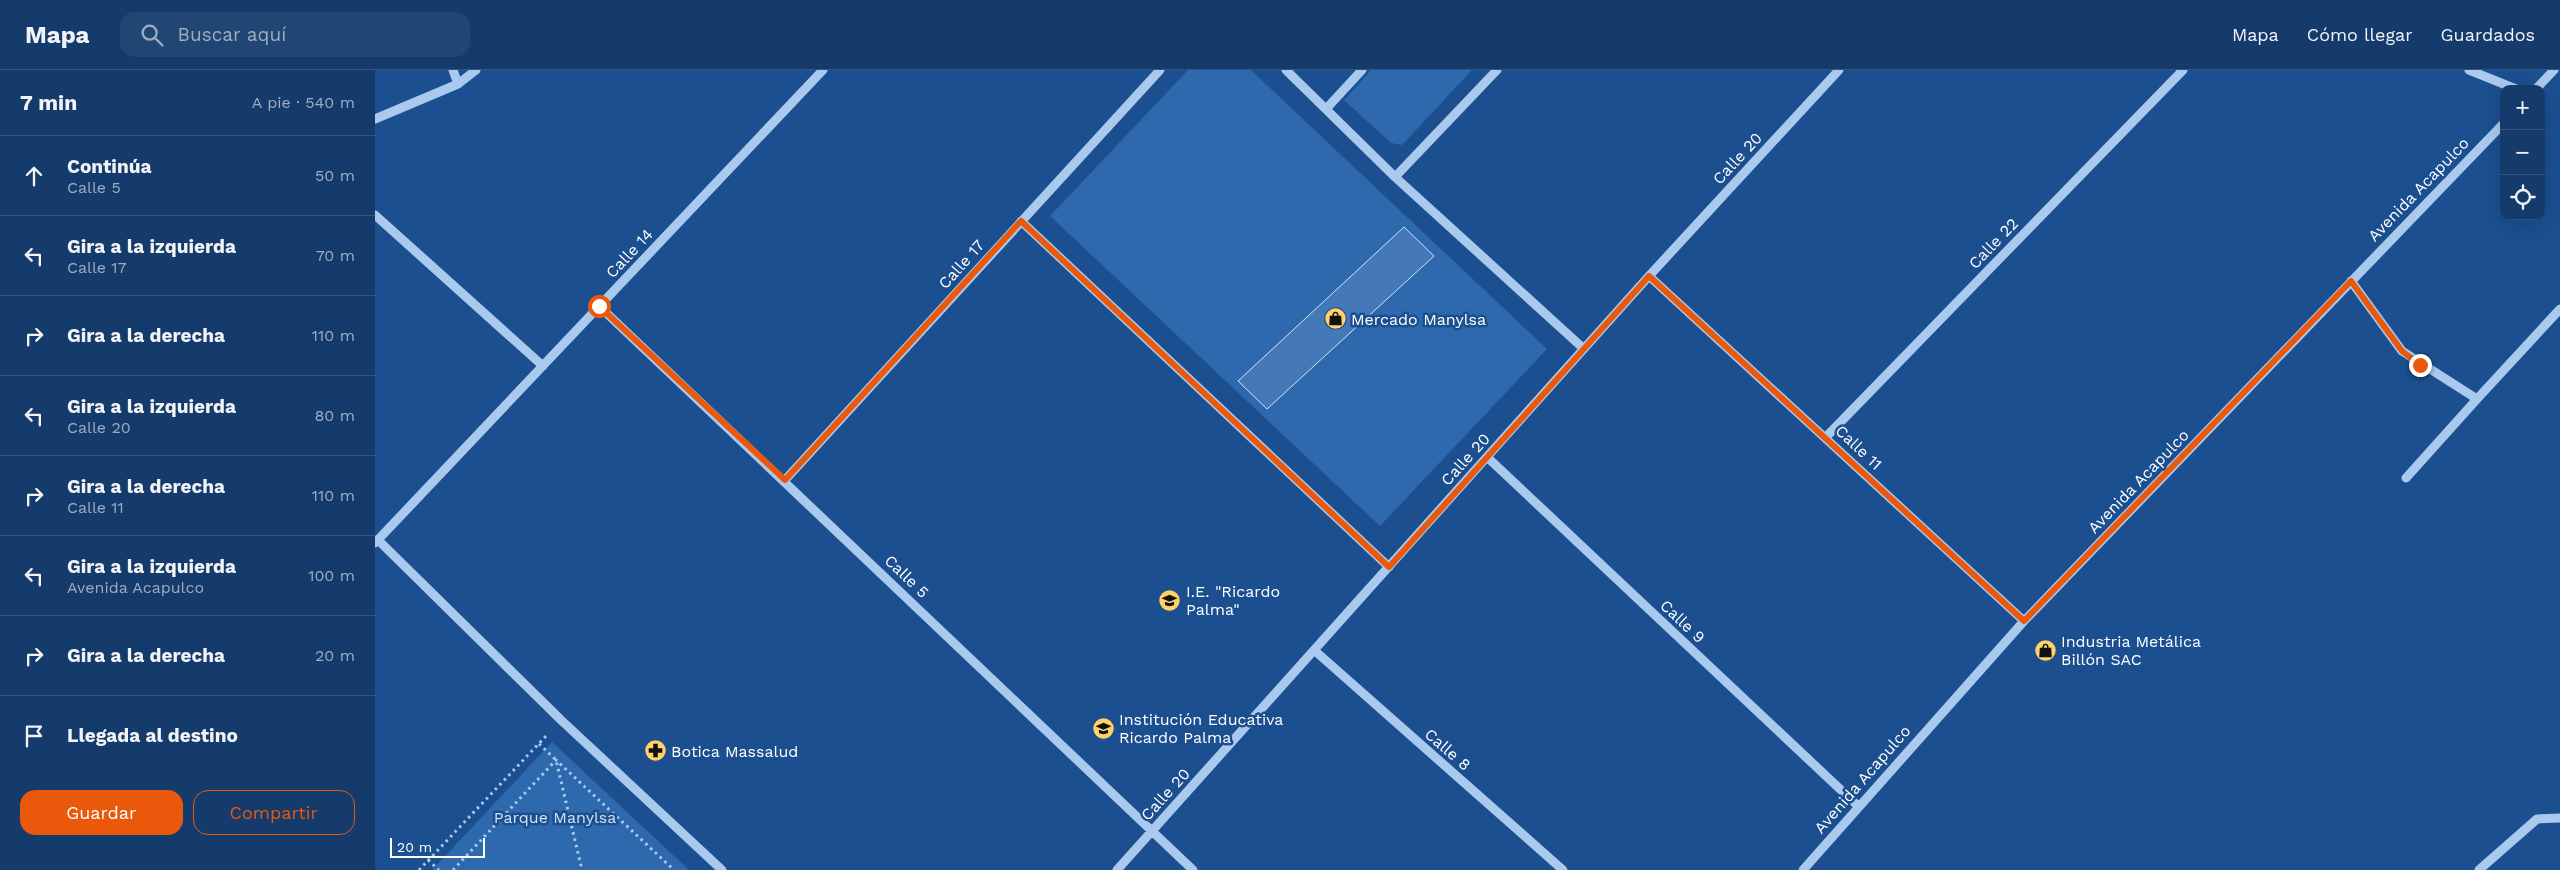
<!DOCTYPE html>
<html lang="es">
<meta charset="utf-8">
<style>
:root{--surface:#143b6b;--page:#214673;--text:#f1f3f6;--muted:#9dadc1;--line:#33557e;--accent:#ea580c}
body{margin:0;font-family:"Work Sans",sans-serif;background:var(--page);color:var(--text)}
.controls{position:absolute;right:15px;top:15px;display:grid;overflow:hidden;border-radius:10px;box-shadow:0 5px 20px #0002}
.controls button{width:45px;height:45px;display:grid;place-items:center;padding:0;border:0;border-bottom:1px solid var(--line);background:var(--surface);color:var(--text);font:25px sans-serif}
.scale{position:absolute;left:15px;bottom:12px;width:95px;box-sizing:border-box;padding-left:5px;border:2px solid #fff;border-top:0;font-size:14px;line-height:18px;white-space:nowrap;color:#fff;-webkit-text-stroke:4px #1b4f8f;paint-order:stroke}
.stop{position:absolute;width:15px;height:15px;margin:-11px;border:4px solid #ea580c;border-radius:50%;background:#fff}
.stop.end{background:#ea580c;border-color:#fff;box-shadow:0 1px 5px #0008}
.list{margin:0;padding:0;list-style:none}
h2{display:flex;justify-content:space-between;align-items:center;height:65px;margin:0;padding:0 20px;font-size:21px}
h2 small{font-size:16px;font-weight:400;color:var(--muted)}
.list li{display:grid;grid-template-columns:32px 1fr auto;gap:15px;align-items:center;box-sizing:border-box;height:80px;padding:0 20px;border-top:1px solid var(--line)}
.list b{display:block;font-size:19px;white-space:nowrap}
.list p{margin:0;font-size:16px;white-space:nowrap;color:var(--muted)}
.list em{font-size:16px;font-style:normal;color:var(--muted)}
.actions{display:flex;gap:10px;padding:15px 20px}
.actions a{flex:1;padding:11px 0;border:1px solid var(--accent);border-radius:15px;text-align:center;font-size:18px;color:var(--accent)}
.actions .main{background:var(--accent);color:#fff}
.icon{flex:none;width:28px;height:28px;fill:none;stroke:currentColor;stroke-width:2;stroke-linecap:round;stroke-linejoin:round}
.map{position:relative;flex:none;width:2185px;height:800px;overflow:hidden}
header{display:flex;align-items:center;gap:30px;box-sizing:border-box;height:70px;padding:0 25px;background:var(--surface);border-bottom:1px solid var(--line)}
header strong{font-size:24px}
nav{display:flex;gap:28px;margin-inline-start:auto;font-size:18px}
.search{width:350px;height:45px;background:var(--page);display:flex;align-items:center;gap:12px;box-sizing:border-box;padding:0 18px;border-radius:15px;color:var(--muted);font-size:19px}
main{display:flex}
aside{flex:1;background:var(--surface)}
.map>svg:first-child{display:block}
.green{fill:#2e69ad}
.building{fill:#4478b7;stroke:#cfe3fa}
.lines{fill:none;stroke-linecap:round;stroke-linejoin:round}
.path{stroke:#a9c9ee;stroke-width:3;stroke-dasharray:2.5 4;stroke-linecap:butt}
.minor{stroke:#a9c9ee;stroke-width:9}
.route{stroke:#ea580c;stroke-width:6}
.labels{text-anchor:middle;stroke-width:5;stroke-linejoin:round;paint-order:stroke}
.street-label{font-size:16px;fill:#fff;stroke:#1b4f8f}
.poi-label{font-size:16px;fill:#fff;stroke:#1b4f8f;text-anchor:start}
.park-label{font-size:16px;fill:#cfe3fa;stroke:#1b4f8f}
</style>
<header>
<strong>Mapa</strong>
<div class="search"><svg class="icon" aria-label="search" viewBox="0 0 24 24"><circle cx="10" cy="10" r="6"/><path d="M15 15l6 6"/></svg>Buscar aquí</div>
<nav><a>Mapa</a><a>Cómo llegar</a><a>Guardados</a></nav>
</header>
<main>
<aside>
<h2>7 min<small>A pie · 540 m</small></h2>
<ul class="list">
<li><svg class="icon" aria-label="ahead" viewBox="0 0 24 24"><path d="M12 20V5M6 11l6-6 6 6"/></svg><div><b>Continúa</b><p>Calle 5</p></div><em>50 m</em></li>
<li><svg class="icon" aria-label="left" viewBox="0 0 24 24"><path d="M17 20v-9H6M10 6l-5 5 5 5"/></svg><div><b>Gira a la izquierda</b><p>Calle 17</p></div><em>70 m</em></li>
<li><svg class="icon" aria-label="right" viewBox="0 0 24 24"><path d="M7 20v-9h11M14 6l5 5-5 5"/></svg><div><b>Gira a la derecha</b></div><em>110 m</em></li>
<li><svg class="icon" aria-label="left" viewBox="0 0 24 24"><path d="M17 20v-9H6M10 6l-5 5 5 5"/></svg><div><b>Gira a la izquierda</b><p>Calle 20</p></div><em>80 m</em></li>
<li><svg class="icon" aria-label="right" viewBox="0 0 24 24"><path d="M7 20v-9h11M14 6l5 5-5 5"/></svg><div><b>Gira a la derecha</b><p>Calle 11</p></div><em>110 m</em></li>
<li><svg class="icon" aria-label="left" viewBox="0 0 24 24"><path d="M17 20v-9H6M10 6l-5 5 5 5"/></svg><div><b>Gira a la izquierda</b><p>Avenida Acapulco</p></div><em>100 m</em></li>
<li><svg class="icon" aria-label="right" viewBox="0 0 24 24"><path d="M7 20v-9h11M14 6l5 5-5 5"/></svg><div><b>Gira a la derecha</b></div><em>20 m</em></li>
<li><svg class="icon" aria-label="arrive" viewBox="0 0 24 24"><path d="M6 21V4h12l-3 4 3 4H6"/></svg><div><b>Llegada al destino</b></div></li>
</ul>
<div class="actions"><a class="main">Guardar</a><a>Compartir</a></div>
</aside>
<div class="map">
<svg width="2185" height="800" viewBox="0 0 2185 800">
<rect width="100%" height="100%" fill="#1b4f8f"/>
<path class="green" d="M 813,0 L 876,0 L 1172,279 L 1005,456 L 675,146 Z
M 996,0 L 1097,0 L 1027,75 L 1016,73 L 969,30 Z
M 177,672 L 314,800 L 57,800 Z"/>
<path class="building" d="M 1029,157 L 1059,186 L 892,339 L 863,311 Z"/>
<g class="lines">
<path class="path" d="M 164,674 L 181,690 L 207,800
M 53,790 L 64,800
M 44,800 L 172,665
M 78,800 L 181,690 L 299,800"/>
<path class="minor" d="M 78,0 L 83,14
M 911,0 L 1020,107 L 1209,279
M 2094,0 L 2141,19
M 2161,19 L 2179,0
M 951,39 L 987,0
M 0,49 L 83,14 L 101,0
M 1020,107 L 1122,0
M 0,145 L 168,296
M 646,151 L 1014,497
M 1274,206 L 1649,551
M 1976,211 L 2027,281 L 2102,329 L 2185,239
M 224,236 L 818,800
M 1451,367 L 1808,0
M 1112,387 L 1483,736
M 2031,408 L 2102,329
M 410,410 L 785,0
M 3,470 L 186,650 L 347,800
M 0,473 L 448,0
M 939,580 L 1188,800
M 742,800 L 1274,206 L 1464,0
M 1428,800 L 1649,551 L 2129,53
M 2104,800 L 2162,749 L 2185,748"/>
</g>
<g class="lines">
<path class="route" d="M 224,236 L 410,410 L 646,151 L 1014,497 L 1274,206 L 1649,551 L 1976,211 L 2027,281 L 2045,295"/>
</g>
<defs>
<symbol id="shop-disc" viewBox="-11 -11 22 22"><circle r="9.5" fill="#ffd166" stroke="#1b4f8f"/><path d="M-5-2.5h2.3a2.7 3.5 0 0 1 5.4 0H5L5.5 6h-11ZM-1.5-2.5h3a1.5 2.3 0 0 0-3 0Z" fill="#111"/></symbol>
<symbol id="school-disc" viewBox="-11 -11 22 22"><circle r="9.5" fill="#ffd166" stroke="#1b4f8f"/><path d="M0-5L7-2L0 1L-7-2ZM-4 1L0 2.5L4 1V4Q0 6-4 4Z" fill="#111"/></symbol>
<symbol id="pharmacy-disc" viewBox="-11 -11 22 22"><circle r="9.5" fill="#ffd166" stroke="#1b4f8f"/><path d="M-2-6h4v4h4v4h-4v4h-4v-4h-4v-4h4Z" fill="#111"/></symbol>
</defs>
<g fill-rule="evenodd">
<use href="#shop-disc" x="948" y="236" width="25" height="25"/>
<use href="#school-disc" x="782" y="518" width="25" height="25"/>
<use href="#shop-disc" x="1658" y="568" width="25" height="25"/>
<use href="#school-disc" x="716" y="646" width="25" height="25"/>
<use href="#pharmacy-disc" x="268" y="668" width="25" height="25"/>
</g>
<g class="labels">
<g class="street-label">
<text transform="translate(1362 88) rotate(-47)" y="6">Calle 20</text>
<text transform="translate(2043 119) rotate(-46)" y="6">Avenida Acapulco</text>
<text transform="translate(1618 173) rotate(-46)" y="6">Calle 22</text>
<text transform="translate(254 183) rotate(-47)" y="6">Calle 14</text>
<text transform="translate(586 194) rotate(-48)" y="6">Calle 17</text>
<text transform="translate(1484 377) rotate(43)" y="6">Calle 11</text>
<text transform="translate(1090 389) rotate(-48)" y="6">Calle 20</text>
<text transform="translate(1763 411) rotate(-46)" y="6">Avenida Acapulco</text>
<text transform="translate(532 506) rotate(44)" y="6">Calle 5</text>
<text transform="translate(1308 551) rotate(43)" y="6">Calle 9</text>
<text transform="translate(1073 679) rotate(41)" y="6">Calle 8</text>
<text transform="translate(1487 709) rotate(-49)" y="6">Avenida Acapulco</text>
<text transform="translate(790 724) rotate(-48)" y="6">Calle 20</text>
</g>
<g class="poi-label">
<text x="976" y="255">Mercado Manylsa</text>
<text x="811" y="527">I.E. "Ricardo<tspan x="811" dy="18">Palma"</tspan></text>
<text x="1686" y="577">Industria Metálica<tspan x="1686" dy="18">Billón SAC</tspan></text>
<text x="744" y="655">Institución Educativa<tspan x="744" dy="18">Ricardo Palma</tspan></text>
<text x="296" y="687">Botica Massalud</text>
</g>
<g class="park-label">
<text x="180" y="753">Parque Manylsa</text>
</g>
</g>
</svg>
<div class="controls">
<button>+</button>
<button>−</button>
<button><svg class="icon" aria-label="locate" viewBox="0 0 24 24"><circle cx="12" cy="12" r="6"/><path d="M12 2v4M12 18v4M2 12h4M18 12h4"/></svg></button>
</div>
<div class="scale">20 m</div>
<div class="stop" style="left:224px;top:236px"></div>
<div class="stop end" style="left:2045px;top:295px"></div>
</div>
</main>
